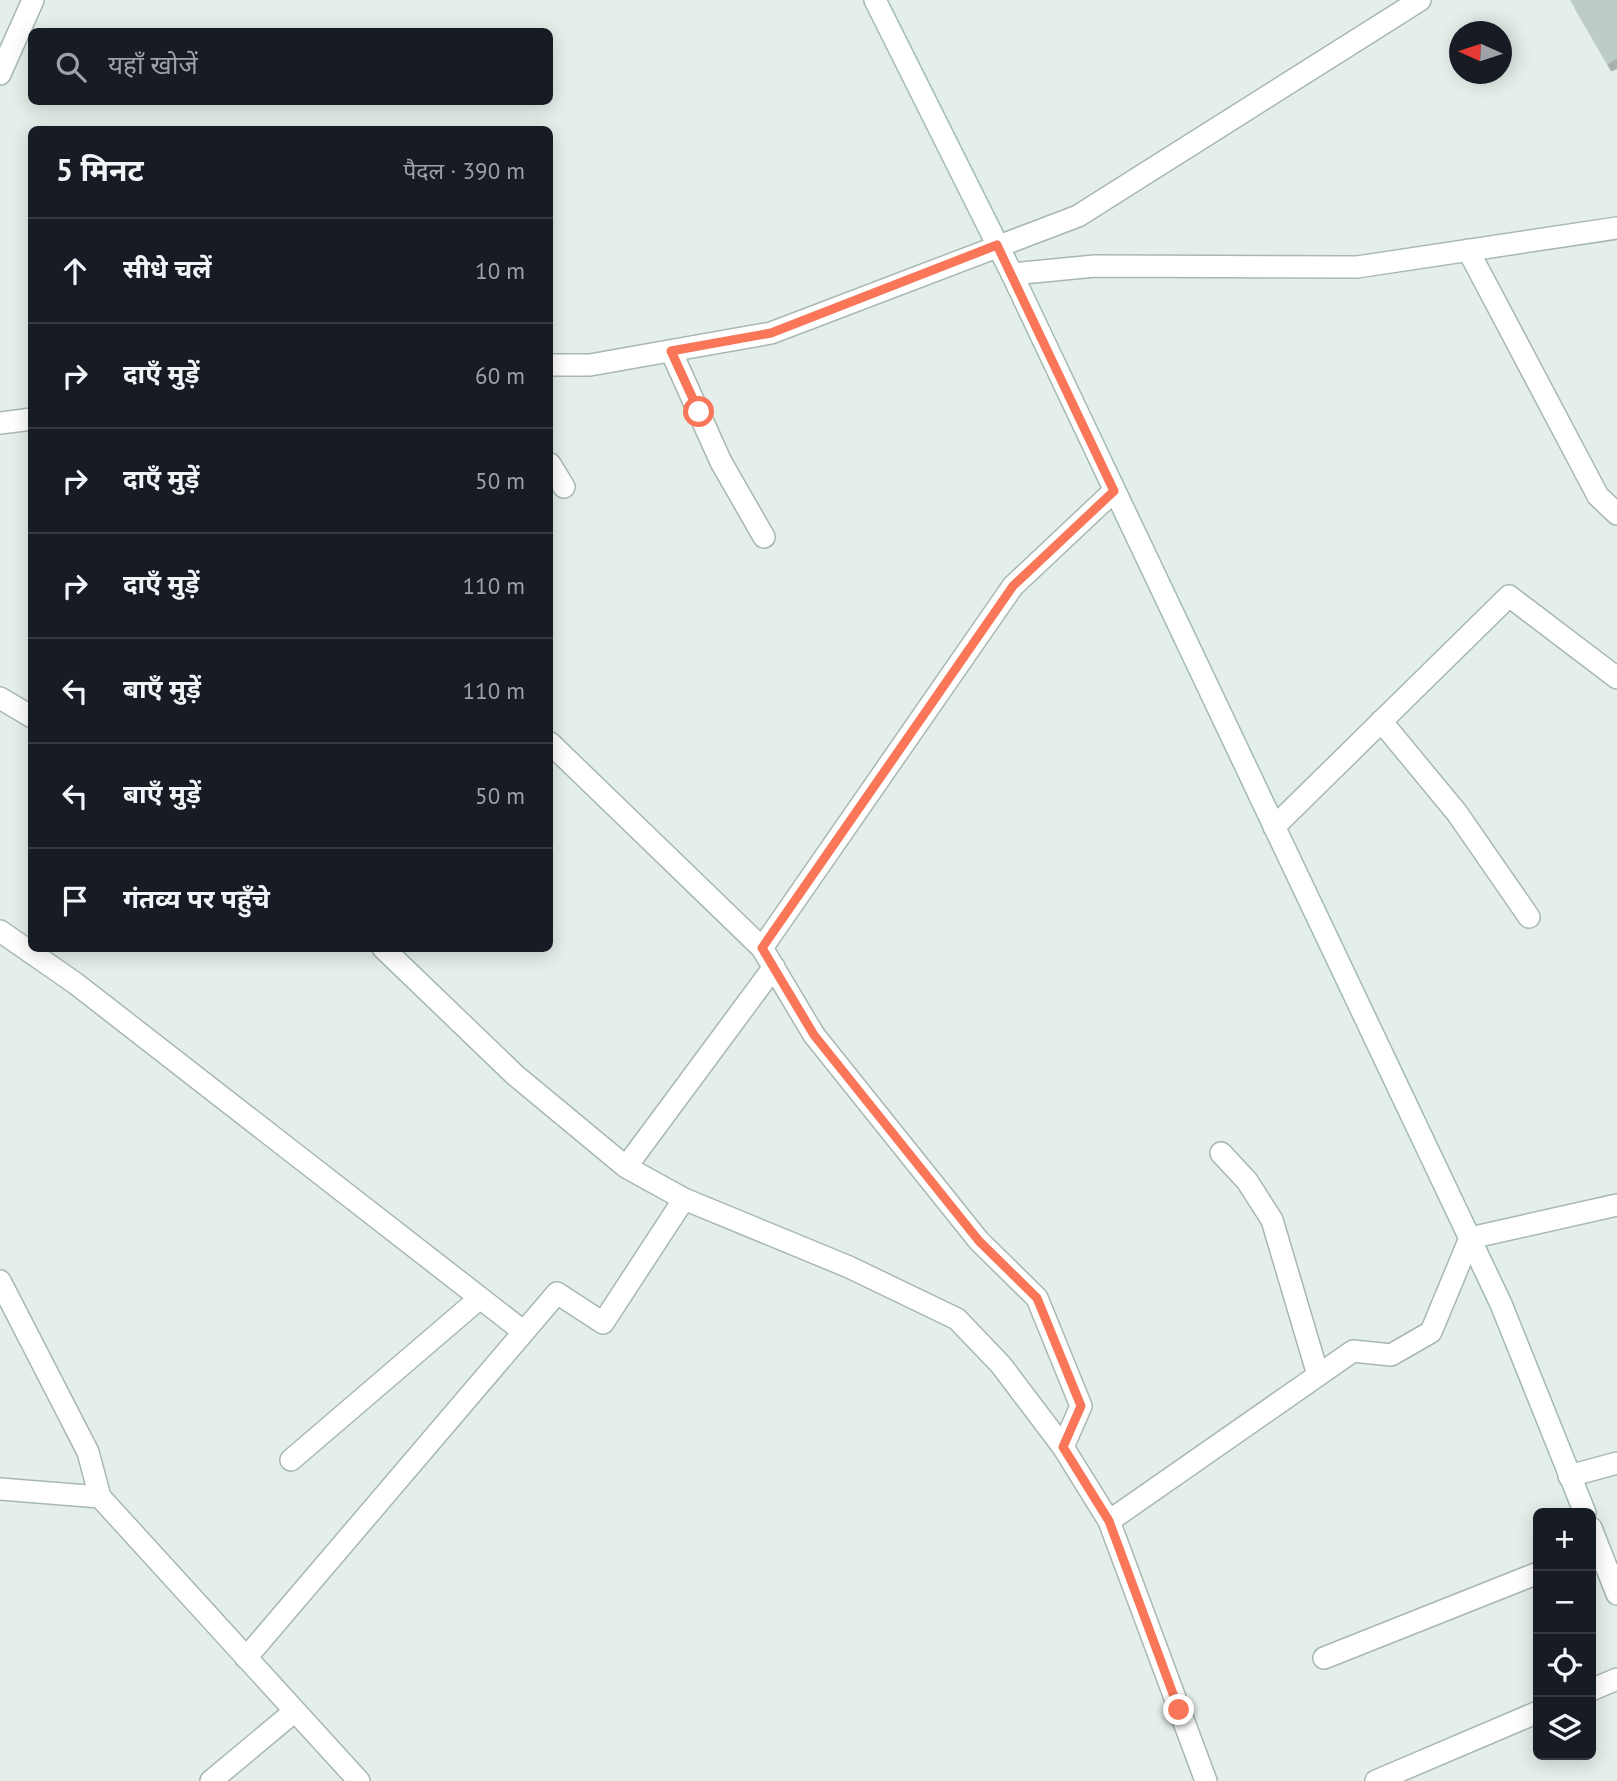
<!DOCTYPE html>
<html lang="hi">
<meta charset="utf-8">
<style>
:root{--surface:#171b24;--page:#20242c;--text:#f1f3f6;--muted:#9ea1a6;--line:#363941}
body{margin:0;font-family:"PT Sans","Noto Sans Devanagari",sans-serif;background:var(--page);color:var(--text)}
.controls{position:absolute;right:21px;bottom:21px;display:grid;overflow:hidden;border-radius:10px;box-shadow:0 4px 18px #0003}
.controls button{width:63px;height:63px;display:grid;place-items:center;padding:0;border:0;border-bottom:2px solid var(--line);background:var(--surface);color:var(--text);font:35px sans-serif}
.compass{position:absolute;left:1449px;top:21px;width:63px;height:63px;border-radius:50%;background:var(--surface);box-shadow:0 4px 18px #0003;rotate:273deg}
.stop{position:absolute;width:21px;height:21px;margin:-16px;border:5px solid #f97659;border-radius:50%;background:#fff}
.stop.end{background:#f97659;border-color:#fff;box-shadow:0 2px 7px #0008}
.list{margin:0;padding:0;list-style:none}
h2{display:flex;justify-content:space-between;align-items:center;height:91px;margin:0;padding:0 28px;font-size:30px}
h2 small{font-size:23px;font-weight:400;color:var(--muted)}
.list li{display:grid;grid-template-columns:46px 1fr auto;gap:21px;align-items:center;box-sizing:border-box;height:105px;padding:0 28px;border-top:2px solid var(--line)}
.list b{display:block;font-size:26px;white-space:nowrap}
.list em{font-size:23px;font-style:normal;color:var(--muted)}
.icon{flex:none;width:38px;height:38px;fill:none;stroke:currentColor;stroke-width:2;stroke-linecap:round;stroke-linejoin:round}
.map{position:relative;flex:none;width:1617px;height:1781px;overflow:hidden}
.search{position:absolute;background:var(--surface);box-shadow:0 4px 18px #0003;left:28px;top:28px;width:525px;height:77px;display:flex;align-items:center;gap:18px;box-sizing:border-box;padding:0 24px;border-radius:10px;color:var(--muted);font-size:26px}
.panel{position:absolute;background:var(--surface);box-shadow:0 4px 18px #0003;left:28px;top:126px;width:525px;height:826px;border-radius:10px}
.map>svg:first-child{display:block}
.building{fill:#bdcdc5;filter:url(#shadow)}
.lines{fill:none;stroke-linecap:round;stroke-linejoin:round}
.minor-casing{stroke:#a7b8b1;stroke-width:24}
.secondary-casing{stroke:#a2bbb1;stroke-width:24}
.minor{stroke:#fff;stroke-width:21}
.secondary{stroke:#fff;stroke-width:21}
.route{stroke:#f97659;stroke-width:9}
</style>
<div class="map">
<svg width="1617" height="1781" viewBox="0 0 1617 1781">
<defs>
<filter id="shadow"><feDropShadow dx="4.5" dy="8" stdDeviation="0" flood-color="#0004"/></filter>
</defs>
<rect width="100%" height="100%" fill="#e5efea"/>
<path class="building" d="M 1570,0 L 1617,0 L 1617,58 L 1607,64 Z"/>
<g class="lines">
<defs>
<path id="minor" d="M 0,74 L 33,0
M 1468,250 L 1598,496 L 1617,514
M 1012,274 L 1095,266 L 1357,267 L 1617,228
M 671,351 L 721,462 L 764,537
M 550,365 L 590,365 L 771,333 L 1078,216 L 1420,0
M 0,423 L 32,419
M 550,464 L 564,487
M 0,698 L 32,717
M 1381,721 L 1457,813 L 1529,917
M 550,743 L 762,948 L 814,1035 L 979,1241 L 1037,1298 L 1081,1406 L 1063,1447
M 1274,827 L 1509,596 L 1617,678
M 0,931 L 75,983 L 524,1332
M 383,948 L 515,1075 L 626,1167 L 684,1199 L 849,1267 L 957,1319 L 1001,1365 L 1063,1447 L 1109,1521 L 1206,1781
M 762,948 L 1013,586 L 1114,491
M 1221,1153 L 1247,1181 L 1272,1220 L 1318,1375
M 626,1167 L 774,967
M 0,1281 L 88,1452 L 100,1497 L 359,1781
M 291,1460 L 480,1298
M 1569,1476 L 1617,1463
M 0,1489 L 100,1497
M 1109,1521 L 1353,1351 L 1391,1355 L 1431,1332 L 1470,1238 L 1617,1205
M 246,1658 L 557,1293 L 603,1323 L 684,1199
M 1324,1658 L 1538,1573
M 1591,1690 L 1617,1679
M 211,1781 L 295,1711
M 1376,1781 L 1538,1712"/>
<path id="secondary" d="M 875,0 L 1012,274 L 1501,1304 L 1585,1513
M 1591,1528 L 1617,1594"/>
</defs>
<use href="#minor" class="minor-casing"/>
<use href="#secondary" class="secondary-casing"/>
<use href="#minor" class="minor"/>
<use href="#secondary" class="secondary"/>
</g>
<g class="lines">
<path class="route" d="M 699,412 L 671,351 L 771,333 L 997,245 L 1114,491 L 1013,586 L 762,948 L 814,1035 L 979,1241 L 1037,1298 L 1081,1406 L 1063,1447 L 1109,1521 L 1179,1710"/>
</g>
</svg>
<div class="controls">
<button>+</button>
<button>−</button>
<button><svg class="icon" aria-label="locate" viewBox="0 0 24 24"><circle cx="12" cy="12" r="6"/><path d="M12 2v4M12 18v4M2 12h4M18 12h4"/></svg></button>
<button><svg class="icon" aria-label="layers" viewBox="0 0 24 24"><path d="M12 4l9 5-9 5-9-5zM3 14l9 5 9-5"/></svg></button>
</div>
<svg class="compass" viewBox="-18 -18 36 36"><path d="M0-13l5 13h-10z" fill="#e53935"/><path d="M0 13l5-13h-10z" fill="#9ea1a6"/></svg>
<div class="stop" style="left:699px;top:412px"></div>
<div class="stop end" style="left:1179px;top:1710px"></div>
<div class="search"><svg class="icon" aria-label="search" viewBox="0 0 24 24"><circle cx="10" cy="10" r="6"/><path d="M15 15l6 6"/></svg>यहाँ खोजें</div>
<section class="panel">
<h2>5 मिनट<small>पैदल · 390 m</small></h2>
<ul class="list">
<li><svg class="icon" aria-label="ahead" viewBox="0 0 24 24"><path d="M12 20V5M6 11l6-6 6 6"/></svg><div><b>सीधे चलें</b></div><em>10 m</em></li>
<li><svg class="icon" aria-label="right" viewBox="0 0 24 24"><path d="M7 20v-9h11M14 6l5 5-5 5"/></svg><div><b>दाएँ मुड़ें</b></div><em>60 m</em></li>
<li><svg class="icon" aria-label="right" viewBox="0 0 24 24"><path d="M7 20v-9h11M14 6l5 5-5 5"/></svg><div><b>दाएँ मुड़ें</b></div><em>50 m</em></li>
<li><svg class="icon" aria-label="right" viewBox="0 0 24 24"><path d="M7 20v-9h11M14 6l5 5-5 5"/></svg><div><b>दाएँ मुड़ें</b></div><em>110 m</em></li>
<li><svg class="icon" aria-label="left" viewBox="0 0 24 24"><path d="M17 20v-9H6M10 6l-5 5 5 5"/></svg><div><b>बाएँ मुड़ें</b></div><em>110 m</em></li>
<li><svg class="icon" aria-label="left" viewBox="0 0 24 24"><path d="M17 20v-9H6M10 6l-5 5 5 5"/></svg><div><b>बाएँ मुड़ें</b></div><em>50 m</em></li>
<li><svg class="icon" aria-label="arrive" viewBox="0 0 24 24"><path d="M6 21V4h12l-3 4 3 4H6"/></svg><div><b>गंतव्य पर पहुँचे</b></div></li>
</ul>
</section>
</div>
